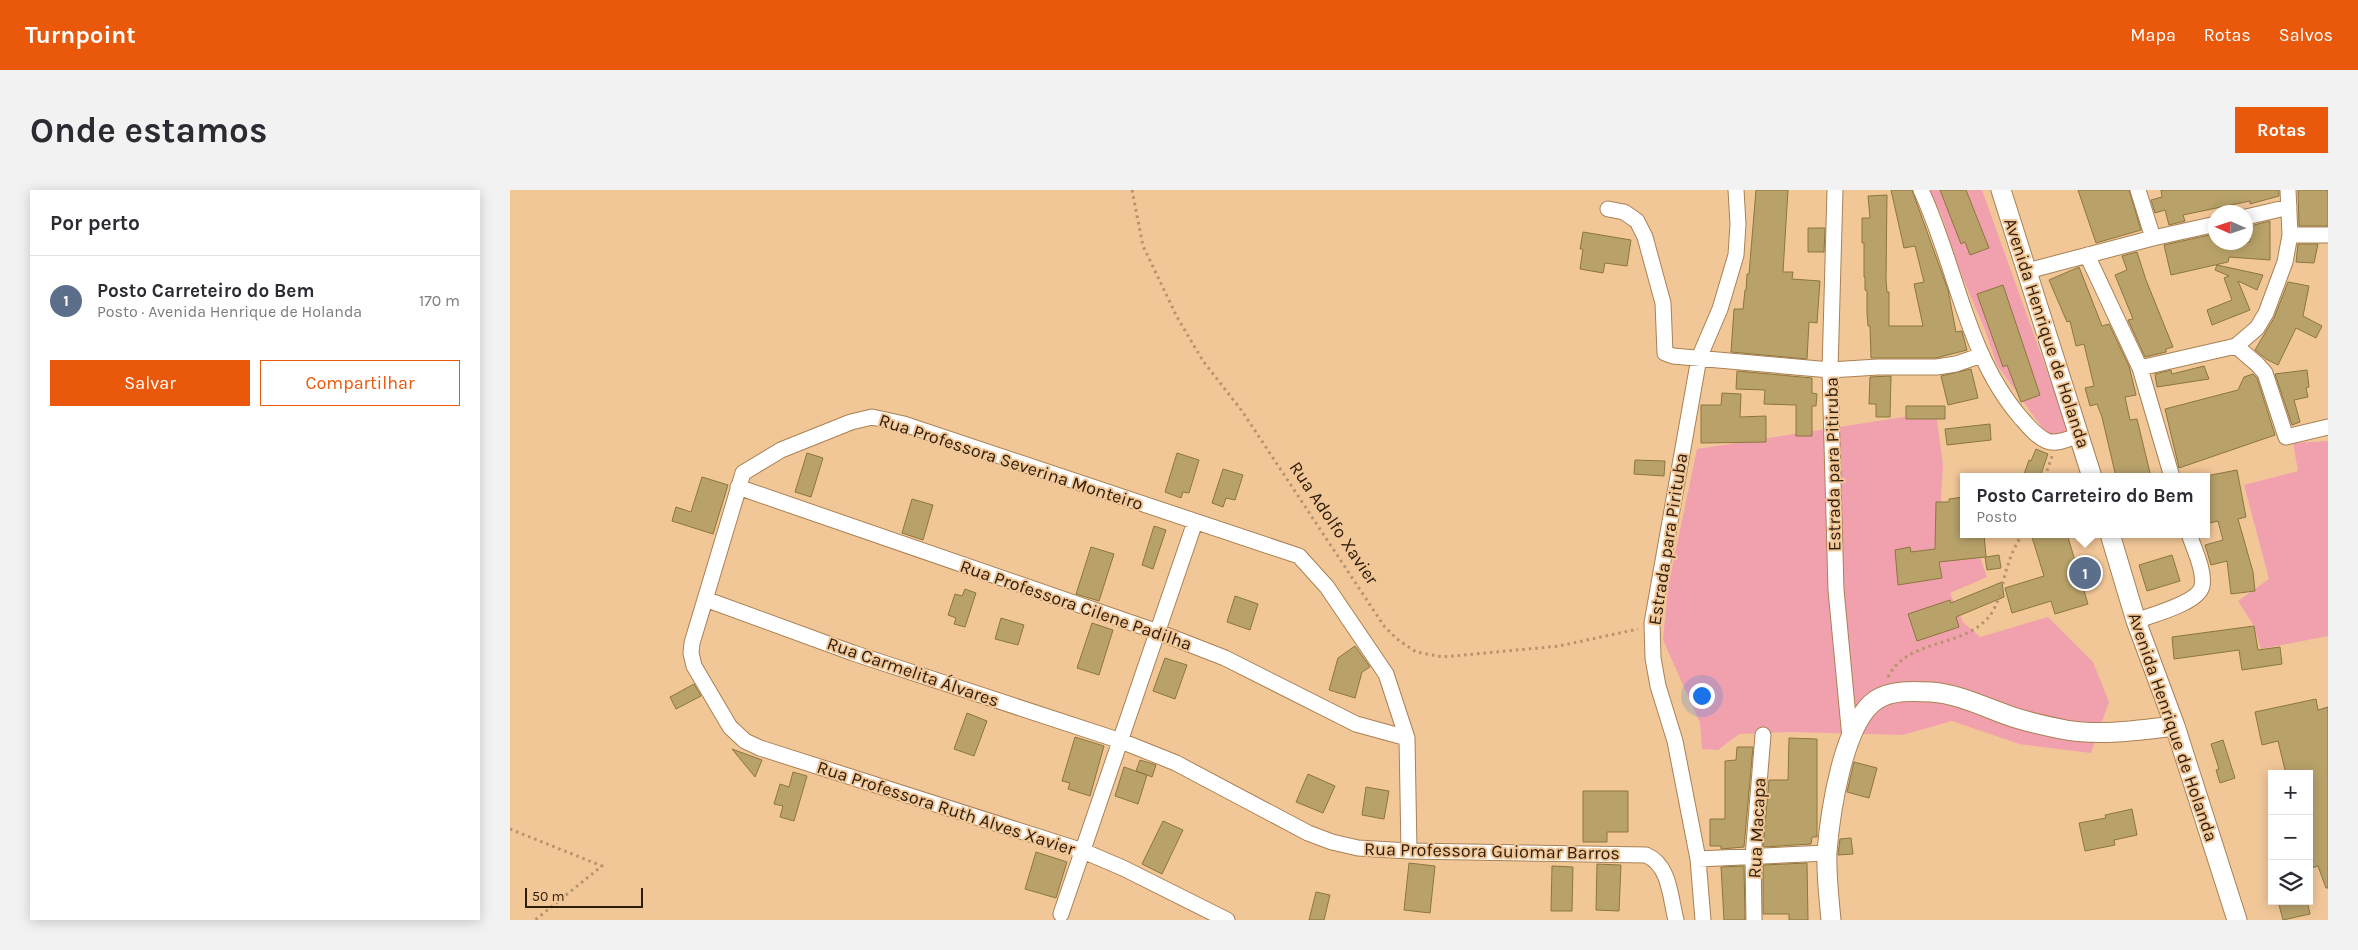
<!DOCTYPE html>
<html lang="pt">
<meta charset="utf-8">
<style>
:root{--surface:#fff;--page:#f2f2f3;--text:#2b2b33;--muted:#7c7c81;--line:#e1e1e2;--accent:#ea580c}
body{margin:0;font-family:Karla,sans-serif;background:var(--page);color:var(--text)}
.controls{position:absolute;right:15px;bottom:15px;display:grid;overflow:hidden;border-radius:0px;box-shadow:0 2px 12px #0003}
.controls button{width:45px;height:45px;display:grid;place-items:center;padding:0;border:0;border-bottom:1px solid var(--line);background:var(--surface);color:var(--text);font:25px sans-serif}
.compass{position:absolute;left:1698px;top:15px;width:45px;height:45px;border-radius:50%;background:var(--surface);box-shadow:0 2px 12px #0003;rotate:273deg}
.scale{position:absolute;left:15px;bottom:12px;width:118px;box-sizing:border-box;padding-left:5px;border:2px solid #2d1d0a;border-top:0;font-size:14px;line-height:18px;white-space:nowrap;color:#2d1d0a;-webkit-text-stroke:4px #f2c798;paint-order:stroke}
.you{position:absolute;left:1191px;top:505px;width:18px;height:18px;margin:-12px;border:4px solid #fff;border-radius:50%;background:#1a73e8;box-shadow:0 0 0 8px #1a73e833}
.badge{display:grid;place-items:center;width:32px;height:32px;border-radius:50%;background:var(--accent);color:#fff;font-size:16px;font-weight:700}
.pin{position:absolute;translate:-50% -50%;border:2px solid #fff;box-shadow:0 1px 5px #0006}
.popup{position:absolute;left:1450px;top:283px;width:250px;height:65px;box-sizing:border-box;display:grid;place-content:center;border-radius:0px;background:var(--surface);filter:drop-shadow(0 1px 4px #0005);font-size:16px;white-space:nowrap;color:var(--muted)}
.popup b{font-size:19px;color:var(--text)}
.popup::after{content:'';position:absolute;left:50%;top:100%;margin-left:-10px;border:10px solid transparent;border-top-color:var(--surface)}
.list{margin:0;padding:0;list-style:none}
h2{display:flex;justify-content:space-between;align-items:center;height:65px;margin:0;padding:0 20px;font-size:21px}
h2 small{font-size:16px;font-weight:400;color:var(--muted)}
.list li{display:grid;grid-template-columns:32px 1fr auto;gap:15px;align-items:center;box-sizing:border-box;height:90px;padding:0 20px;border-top:1px solid var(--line)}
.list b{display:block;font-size:19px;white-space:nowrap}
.list p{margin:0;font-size:16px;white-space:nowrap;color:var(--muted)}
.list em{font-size:16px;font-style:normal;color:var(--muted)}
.actions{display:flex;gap:10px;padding:15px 20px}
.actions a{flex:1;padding:11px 0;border:1px solid var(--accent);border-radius:0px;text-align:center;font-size:18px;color:var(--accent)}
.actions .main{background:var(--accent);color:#fff}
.icon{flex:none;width:28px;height:28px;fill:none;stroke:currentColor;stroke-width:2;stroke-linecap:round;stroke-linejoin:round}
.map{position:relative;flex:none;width:1818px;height:730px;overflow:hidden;border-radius:0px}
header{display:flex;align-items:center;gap:30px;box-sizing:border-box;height:70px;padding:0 25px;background:var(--accent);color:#fff}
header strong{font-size:24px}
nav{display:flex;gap:28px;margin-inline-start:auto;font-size:18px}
.intro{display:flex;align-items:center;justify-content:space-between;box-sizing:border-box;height:120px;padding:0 30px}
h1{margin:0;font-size:35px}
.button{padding:12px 22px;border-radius:0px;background:var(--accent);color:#fff;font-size:18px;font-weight:700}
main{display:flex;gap:30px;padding:0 30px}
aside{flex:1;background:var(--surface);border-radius:0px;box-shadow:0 2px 12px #0003}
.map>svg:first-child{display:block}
.green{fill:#f1a1ae}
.building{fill:#b8a26a;stroke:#8b763f}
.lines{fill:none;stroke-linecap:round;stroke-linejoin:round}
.minor-casing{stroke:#a98154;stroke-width:17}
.major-casing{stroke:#a98154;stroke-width:21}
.path{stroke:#b6936c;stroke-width:3;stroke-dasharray:2.5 4;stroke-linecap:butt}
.minor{stroke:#fff;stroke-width:15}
.major{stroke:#fff;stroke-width:19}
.labels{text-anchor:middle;stroke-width:4;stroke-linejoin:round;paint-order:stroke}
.street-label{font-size:18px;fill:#2d1d0a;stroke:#f2c798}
</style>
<header>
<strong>Turnpoint</strong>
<nav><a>Mapa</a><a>Rotas</a><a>Salvos</a></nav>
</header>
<div class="intro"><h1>Onde estamos</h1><a class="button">Rotas</a></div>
<main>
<aside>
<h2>Por perto<small></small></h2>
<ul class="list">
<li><span class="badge" style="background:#5c6f8a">1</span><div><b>Posto Carreteiro do Bem</b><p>Posto · Avenida Henrique de Holanda</p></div><em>170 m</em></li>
</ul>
<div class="actions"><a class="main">Salvar</a><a>Compartilhar</a></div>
</aside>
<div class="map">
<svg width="1818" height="730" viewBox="0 0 1818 730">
<rect width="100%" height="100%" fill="#f2c798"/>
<path class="green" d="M 1419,0 L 1472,0 L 1559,242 L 1541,250 L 1487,175 L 1475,140 L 1451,84 L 1431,24 Z
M 1426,222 L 1433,275 L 1428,361 L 1467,359 L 1477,387 L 1440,403 L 1453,432 L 1470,447 L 1538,427 L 1583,472 L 1599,512 L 1581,563 L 1509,554 L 1442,531 L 1393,545 L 1280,542 L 1229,544 L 1208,560 L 1192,559 L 1190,533 L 1153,450 L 1158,397 L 1187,259 Z
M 1818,251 L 1818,446 L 1751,459 L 1744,436 L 1728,411 L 1759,389 L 1734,295 L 1788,281 L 1783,253 Z"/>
<path class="building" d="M 1246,0 L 1278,0 L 1273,82 L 1283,82 L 1282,89 L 1310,91 L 1307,133 L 1299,132 L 1297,169 L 1221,162 L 1224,119 L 1233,119 L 1235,100 L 1236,100 L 1237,84 L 1239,84 Z
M 1381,0 L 1402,0 L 1438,100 L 1446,142 L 1452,141 L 1457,160 L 1426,168 L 1361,168 L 1360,136 L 1358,136 L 1357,123 L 1357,101 L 1355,100 L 1355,87 L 1354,87 L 1354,53 L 1352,53 L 1352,28 L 1360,28 L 1358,6 L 1377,5 L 1376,90 L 1377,102 L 1379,102 L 1379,136 L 1413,136 L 1404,94 L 1414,92 L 1405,56 L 1394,58 Z
M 1430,0 L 1456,0 L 1479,58 L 1460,65 L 1455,52 L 1451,54 Z
M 1568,0 L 1619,0 L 1631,40 L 1586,53 Z
M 1651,0 L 1769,0 L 1769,6 L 1740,14 L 1740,11 L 1673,25 L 1675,31 L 1659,35 L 1655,20 L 1645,23 L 1641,10 L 1652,7 Z
M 1788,0 L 1818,0 L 1818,36 L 1789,36 Z
M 1760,31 L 1760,70 L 1719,67 L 1718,72 L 1661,85 L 1654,55 L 1704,44 L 1706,52 L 1740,52 L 1740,36 Z
M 1298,38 L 1315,38 L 1314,62 L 1298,62 Z
M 1073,42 L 1121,50 L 1117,76 L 1095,73 L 1093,83 L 1070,79 L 1073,59 L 1070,59 Z
M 1788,54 L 1808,54 L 1804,73 L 1786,72 Z
M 1627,62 L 1636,90 L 1663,157 L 1656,159 L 1656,162 L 1635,167 L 1618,130 L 1623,129 L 1605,85 L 1617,80 L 1612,66 Z
M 1707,75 L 1753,85 L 1747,100 L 1728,91 L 1740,120 L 1702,135 L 1697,120 L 1722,110 L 1714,88 L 1719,86 L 1705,80 Z
M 1569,77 L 1592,136 L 1599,134 L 1619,176 L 1626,205 L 1615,207 L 1620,230 L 1627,229 L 1641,287 L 1606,287 L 1592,227 L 1587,214 L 1580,216 L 1575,198 L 1584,196 L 1574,154 L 1566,156 L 1560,131 L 1557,132 L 1539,90 Z
M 1778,92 L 1799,96 L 1793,126 L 1812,136 L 1806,148 L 1786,138 L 1768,175 L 1756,169 L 1745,160 L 1764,128 Z
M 1493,95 L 1530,205 L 1511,212 L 1497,175 L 1493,177 L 1467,104 Z
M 1694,176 L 1699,189 L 1647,197 L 1645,184 L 1661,180 L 1662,184 Z
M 1461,179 L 1468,208 L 1438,215 L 1431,186 Z
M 1797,180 L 1799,197 L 1796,198 L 1798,207 L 1784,210 L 1790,232 L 1782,235 L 1765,184 Z
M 1227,181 L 1302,188 L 1302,203 L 1307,204 L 1306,216 L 1302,216 L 1302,246 L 1286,246 L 1286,215 L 1254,214 L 1255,200 L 1226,199 Z
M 1743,184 L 1747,188 L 1765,245 L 1669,278 L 1655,219 L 1728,200 L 1734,187 Z
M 1381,186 L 1380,227 L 1366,227 L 1366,214 L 1359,214 L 1360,187 Z
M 1212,203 L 1231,204 L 1230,227 L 1256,226 L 1256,252 L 1191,253 L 1191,215 L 1211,215 Z
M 1396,216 L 1435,216 L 1435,229 L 1396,229 Z
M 1480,234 L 1481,250 L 1437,255 L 1435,239 Z
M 1526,259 L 1538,264 L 1530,287 L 1513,287 L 1519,270 L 1521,271 Z
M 297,263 L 313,268 L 301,307 L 285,302 Z
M 667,263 L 689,270 L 679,303 L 673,302 L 671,308 L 655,302 Z
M 1125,270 L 1155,271 L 1154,286 L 1124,284 Z
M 713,279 L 733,285 L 725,310 L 716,308 L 713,317 L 702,313 Z
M 1727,280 L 1736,327 L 1728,329 L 1743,382 L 1745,401 L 1721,404 L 1717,371 L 1701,375 L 1695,355 L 1713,350 L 1708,331 L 1696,334 L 1696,286 Z
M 192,287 L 218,295 L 203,344 L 162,331 L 166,317 L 181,322 Z
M 1454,307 L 1454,344 L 1474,344 L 1476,367 L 1489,365 L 1491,378 L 1477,380 L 1475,367 L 1429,372 L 1432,388 L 1388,395 L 1385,360 L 1400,357 L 1401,362 L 1425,359 L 1426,312 L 1439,312 L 1439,309 Z
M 402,309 L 423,315 L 413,350 L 392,343 Z
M 644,336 L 656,340 L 643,379 L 632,375 Z
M 1521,344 L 1557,344 L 1578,414 L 1545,424 L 1541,411 L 1502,423 L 1495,398 L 1534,386 Z
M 581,357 L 604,364 L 589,411 L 566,404 Z
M 1662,365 L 1670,391 L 1637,401 L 1629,375 Z
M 1492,392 L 1494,407 L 1446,427 L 1449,437 L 1407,451 L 1398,424 L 1440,410 L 1441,413 Z
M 455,399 L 466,403 L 455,437 L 444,434 L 446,428 L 438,425 L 445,404 L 452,406 Z
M 725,406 L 748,414 L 740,440 L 717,432 Z
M 491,428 L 514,435 L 508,455 L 485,449 Z
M 582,433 L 603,440 L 589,485 L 567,478 Z
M 1744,436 L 1748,460 L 1770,457 L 1772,474 L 1732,480 L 1729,460 L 1664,469 L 1662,447 Z
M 845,456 L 860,477 L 852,482 L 845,508 L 819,500 L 828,468 Z
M 655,468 L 677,475 L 665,509 L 643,501 Z
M 184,494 L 191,506 L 166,519 L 160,507 Z
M 1806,509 L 1808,520 L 1818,517 L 1818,698 L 1816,698 L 1808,676 L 1799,679 L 1799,584 L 1776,584 L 1768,551 L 1752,555 L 1745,522 Z
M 457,523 L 477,531 L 464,566 L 444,559 Z
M 565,547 L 594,556 L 580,606 L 558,599 L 560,593 L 552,591 Z
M 1279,548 L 1307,549 L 1307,647 L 1302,647 L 1301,654 L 1253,657 L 1259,590 L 1278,590 Z
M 1713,550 L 1725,588 L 1710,593 L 1706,580 L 1709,579 L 1701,554 Z
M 1227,557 L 1243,557 L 1234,657 L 1211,659 L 1211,656 L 1200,656 L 1200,629 L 1215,629 L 1215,571 L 1226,570 Z
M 222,559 L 252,570 L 245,587 Z
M 630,570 L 646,575 L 642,587 L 637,585 L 628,614 L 605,606 L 614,577 L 637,585 L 626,581 Z
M 1344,572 L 1367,578 L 1359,608 L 1337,602 Z
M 283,582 L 297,586 L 284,631 L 270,627 L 273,616 L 264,614 L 270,594 L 279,597 Z
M 798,584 L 825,596 L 813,623 L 786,612 Z
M 856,597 L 879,601 L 874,629 L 852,625 Z
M 1073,601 L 1118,601 L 1118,642 L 1097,642 L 1097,652 L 1073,652 Z
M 1622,619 L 1627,645 L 1604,650 L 1605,655 L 1575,661 L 1569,633 L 1596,628 L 1595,625 Z
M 653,631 L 673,640 L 652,684 L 632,674 Z
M 1341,648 L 1343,664 L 1328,665 L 1330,649 Z
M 526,662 L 557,672 L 546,708 L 515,699 Z
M 899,673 L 925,676 L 920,723 L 894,720 Z
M 1297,673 L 1298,730 L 1279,730 L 1279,724 L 1253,724 L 1253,675 Z
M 1087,674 L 1111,675 L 1109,721 L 1086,720 Z
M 1042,676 L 1063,677 L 1062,721 L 1041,721 Z
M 1234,676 L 1235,730 L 1214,730 L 1211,677 Z
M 806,702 L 820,705 L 814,730 L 799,730 Z
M 1768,711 L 1797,711 L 1800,724 L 1773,730 Z"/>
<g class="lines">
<defs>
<path id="minor" d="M 1325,0 L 1320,180 L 1326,400 L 1340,548
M 1411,0 C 1446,75 1456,165 1511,228 C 1518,236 1527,247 1537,251 C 1547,255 1560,248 1570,245
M 1628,0 L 1643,48
M 1098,19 L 1114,22 L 1127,31 L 1135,47 L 1153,113 L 1155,163 L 1163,166 L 1320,180 L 1368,177 L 1427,177 L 1446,174 L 1472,165
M 1736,27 L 1779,17
M 1780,45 L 1818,45
M 1577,65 L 1630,178
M 1517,81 L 1643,48 L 1706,34
M 1726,156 L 1747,174 L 1755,183 L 1776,247 L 1818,237
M 1662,287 L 1630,178 L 1726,156 L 1747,138 L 1756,123 L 1775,72 L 1780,45 L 1778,0
M 228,297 L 648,442 L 715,468 L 846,534 L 897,548
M 195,409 L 343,463 L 611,551 L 666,573 L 798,643 L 822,652 L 848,658 L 899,661 L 1136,665 C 1160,675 1160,707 1166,730
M 1626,431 C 1641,425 1689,413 1692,396 C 1695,381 1684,359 1679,344
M 1188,669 L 1317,663
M 551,724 L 685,332
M 717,730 L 613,678 L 573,661 L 250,558 L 235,551 L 220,537 L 184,476 L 181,463 L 182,453 L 233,283 L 271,260 L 341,232 L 362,227 L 394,234 L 789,366 L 817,397 L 876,484 L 897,548 L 899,661
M 1193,730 L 1188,669 L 1165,551 L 1148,496 L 1143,468 L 1142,433 L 1189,168 L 1210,119 L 1226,65 L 1228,34 L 1226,0
M 1244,730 L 1243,667 L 1253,545"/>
<path id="major" d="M 1491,0 L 1582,287
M 1600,344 L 1626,431 L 1665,536 L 1727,730
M 1321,730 C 1319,708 1316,684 1317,662 C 1320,624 1333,532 1366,510 C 1381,500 1403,501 1421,502 C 1448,504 1472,516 1497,525 C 1516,532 1536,536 1556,540 C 1592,546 1629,540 1665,536"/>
</defs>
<use href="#minor" class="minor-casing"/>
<use href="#major" class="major-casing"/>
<path class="path" d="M 622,0 L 633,56 L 667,127 L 693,171 L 732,221 L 874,436 L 887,449 L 906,462 L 933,467 L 1049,456 L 1128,439
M 1535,287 L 1542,266
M 1378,487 C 1397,449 1450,458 1477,429 C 1491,414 1492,390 1499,372 C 1502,362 1507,353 1512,344
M 0,639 L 92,676 L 25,730"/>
<use href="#minor" class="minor"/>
<use href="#major" class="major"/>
</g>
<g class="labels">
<g class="street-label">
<text transform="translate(1537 143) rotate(72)" y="6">Avenida Henrique de Holanda</text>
<text transform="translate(501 272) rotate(18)" y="6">Rua Professora Severina Monteiro</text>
<text transform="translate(1323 274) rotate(-91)" y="6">Estrada para Pitiruba</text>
<text transform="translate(824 333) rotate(56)" y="6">Rua Adolfo Xavier</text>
<text transform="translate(1158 349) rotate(-81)" y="6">Estrada para Pirituba</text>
<text transform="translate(566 415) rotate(19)" y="6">Rua Professora Cilene Padilha</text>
<text transform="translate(403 482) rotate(19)" y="6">Rua Carmelita Álvares</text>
<text transform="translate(1663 537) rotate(71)" y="6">Avenida Henrique de Holanda</text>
<text transform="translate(436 618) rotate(18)" y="6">Rua Professora Ruth Alves Xavier</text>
<text transform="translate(1247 638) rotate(-87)" y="6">Rua Macapa</text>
<text transform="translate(982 661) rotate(1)" y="6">Rua Professora Guiomar Barros</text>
</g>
</g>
</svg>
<div class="controls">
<button>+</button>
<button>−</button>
<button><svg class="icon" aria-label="layers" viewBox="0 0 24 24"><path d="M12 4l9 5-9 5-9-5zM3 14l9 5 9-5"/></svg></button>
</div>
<svg class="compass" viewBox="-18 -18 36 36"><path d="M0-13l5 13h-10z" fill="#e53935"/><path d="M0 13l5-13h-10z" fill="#7c7c81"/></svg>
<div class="scale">50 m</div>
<div class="you"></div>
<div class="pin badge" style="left:1575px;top:383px;background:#5c6f8a">1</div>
<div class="popup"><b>Posto Carreteiro do Bem</b>Posto</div>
</div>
</main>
